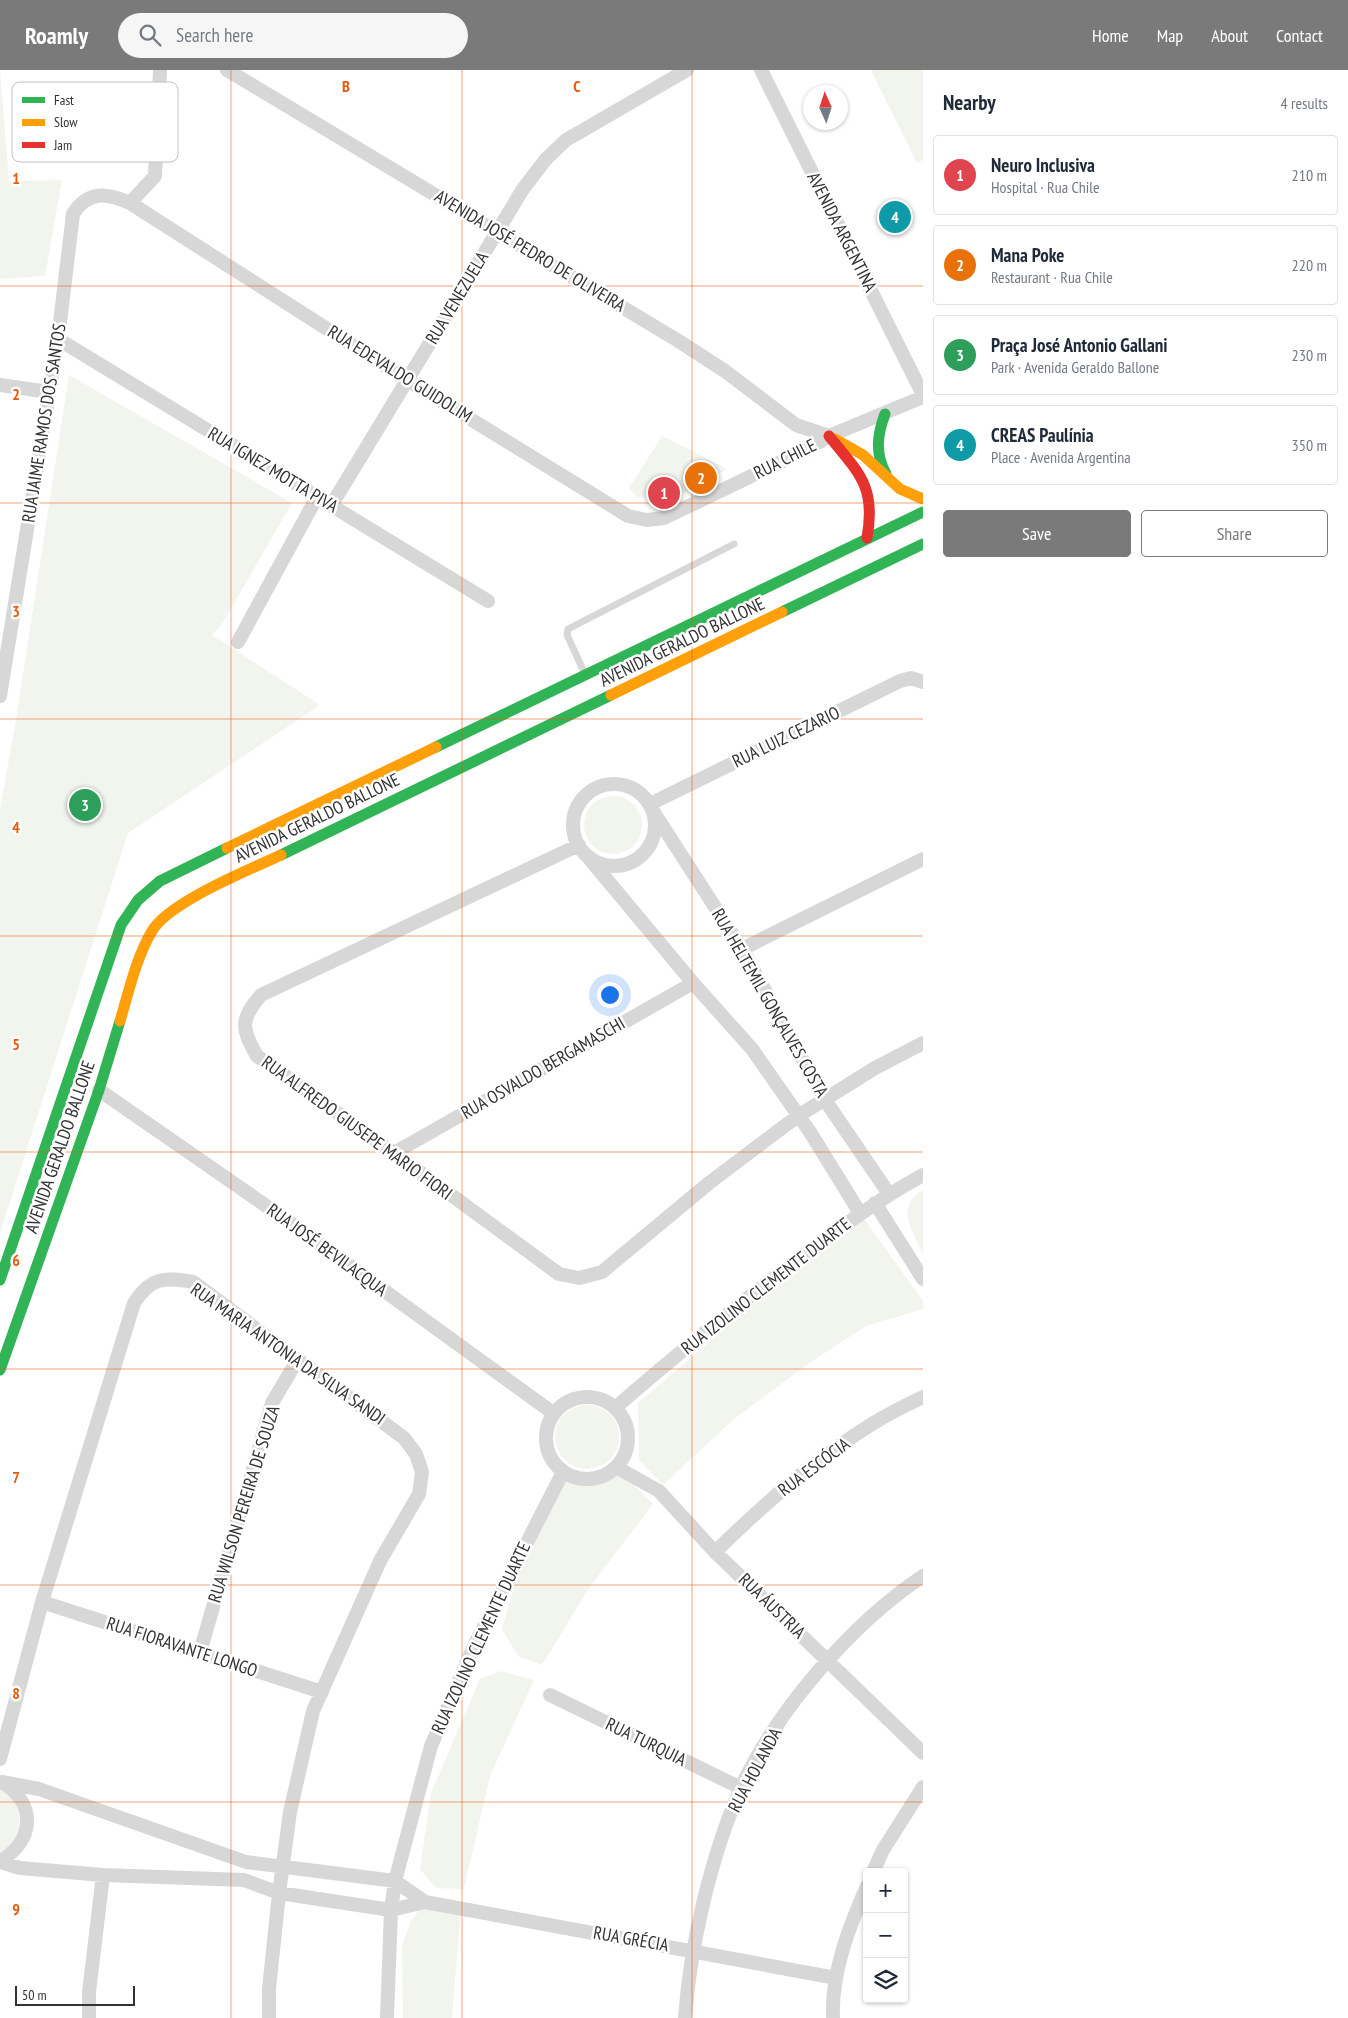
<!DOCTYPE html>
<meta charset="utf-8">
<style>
:root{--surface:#fff;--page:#f6f6f7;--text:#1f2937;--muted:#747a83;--line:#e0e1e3;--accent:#7a7a7a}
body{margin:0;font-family:"PT Sans Narrow",sans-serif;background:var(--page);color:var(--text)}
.controls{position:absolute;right:15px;bottom:15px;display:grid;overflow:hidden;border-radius:5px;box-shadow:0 1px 4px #0004}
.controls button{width:45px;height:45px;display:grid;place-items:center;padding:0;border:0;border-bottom:1px solid var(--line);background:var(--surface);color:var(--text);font:25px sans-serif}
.compass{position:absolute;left:803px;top:15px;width:45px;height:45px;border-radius:50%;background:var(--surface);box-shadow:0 1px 4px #0004;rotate:357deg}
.scale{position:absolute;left:15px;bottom:12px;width:120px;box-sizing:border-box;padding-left:5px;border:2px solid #333;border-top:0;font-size:14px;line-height:18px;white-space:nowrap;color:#333;-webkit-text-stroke:4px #fff;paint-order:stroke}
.you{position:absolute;left:609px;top:924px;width:18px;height:18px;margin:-12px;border:4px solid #fff;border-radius:50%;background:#1a73e8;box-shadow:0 0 0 8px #1a73e833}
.badge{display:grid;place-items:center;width:32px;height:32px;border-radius:50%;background:var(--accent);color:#fff;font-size:16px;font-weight:700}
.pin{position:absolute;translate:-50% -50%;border:2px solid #fff;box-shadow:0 1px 5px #0006}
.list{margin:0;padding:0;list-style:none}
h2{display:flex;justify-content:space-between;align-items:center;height:65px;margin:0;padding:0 20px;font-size:21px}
h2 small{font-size:16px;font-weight:400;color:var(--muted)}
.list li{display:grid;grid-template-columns:32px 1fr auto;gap:15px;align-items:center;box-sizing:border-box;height:80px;margin:0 10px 10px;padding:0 10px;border:1px solid var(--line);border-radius:5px}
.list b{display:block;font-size:19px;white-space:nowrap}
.list p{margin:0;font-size:16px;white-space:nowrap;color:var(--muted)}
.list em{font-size:16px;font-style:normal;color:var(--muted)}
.actions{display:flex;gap:10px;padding:15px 20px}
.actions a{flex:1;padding:11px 0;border:1px solid var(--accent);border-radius:5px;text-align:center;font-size:18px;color:var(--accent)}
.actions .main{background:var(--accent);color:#fff}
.icon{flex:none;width:28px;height:28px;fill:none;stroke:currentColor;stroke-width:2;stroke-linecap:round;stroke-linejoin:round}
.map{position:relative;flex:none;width:923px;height:1948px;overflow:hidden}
header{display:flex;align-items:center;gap:30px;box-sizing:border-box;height:70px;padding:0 25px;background:var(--accent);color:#fff}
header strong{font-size:24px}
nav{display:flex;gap:28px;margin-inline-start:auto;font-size:18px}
.search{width:350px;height:45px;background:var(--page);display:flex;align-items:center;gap:12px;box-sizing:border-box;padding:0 18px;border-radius:28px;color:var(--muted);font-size:19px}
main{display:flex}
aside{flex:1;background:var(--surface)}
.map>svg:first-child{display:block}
.green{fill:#f1f5ed}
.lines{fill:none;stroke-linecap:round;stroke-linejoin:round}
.lane{stroke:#d7d7d7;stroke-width:7}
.street{stroke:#d7d7d7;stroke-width:14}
.fast{stroke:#30b455;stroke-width:11}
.slow{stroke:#ff9f0a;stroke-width:11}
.jam{stroke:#e5322d;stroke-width:11}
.grid{fill:none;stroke:#e8590c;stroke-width:1;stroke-opacity:0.55}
.labels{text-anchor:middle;stroke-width:5;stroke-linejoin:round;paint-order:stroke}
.street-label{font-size:18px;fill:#333;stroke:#fff}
.key{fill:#fff;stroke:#c2c2c2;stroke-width:1}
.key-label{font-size:14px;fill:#333}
.grid-label{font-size:16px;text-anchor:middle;font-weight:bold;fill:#e8590c;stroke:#fff;stroke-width:5;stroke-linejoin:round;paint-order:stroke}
</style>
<header>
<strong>Roamly</strong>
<div class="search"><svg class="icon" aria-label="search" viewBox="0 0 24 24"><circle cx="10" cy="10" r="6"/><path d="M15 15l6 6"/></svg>Search here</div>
<nav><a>Home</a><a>Map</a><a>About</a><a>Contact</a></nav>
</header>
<main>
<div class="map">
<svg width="923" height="1948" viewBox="0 0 923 1948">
<rect width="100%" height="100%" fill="#fff"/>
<path class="green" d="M 0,0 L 9,111 L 62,110 L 45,206 L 0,209 Z
M 871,0 L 923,0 L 923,90 L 917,93 Z
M 69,305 L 292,433 L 222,554 L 212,565 L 320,635 L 128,763 L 0,1163 L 0,739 L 16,650 Z
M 662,366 L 727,399 L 686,422 L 669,429 L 637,427 L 629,418 Z
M584 755a29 29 0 1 1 58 0a29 29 0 1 1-58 0Z
M 923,1120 L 923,1184 C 913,1162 894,1136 923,1120 Z
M 860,1143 L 923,1231 L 923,1239 L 866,1256 L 808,1294 L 734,1349 L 663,1415 L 639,1390 L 638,1333 Z
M555 1367a32 32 0 1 1 64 0a32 32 0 1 1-64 0Z
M 616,1397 L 653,1434 L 589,1518 L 542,1595 L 518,1586 L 502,1559 L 528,1469 L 563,1402 C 582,1412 599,1409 616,1397 Z
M 501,1601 L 534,1610 L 490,1706 L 464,1819 L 436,1818 L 420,1799 L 431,1723 L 480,1609 Z
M 0,1718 C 25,1734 26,1767 0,1782 Z
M 425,1832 L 461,1838 L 452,1948 L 403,1948 L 402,1876 L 411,1851 Z"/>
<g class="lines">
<path class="lane" d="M 585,604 L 567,565 L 568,559 L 734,474"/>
<path class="street" d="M 227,0 L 677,270 L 725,301 L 796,355 L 829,366
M 761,0 L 923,325
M 130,133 L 155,106 L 160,0
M 58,269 L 488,531
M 0,315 L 49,322
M 331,436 L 523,119 L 546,89 L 566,70 L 687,0
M 238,572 L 317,427
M 0,626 L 58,269 L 73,144 C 88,120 107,123 130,133 L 407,310 L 628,446 L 647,450 L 664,448 L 808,379 L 829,366 L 923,327
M573 755a41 41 0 1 1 82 0a41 41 0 1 1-82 0Z
M 650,734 L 900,611 L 911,608 L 923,612
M 653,741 L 742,879 L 825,1030 L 889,1124
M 579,775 L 261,925 C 240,950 241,958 257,986 L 394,1083 L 559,1204 L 579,1208 L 602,1202 L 709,1113 L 798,1046 L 875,998 L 923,973
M 588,787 L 693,913 L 752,979 L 810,1062 L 860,1143
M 742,879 L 923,789
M 99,1020 L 288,1151 L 553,1343
M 394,1083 L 693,913
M 875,1133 L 923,1209
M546 1368a41 41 0 1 1 82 0a41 41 0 1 1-82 0Z
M 616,1337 C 675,1286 736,1236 800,1188 C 840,1158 879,1129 923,1105
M 616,1397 L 659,1421 L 715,1482 L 923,1683
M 715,1482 C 764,1434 814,1390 872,1354 C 888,1344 906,1335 923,1327
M 42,1532 L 322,1622
M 200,1582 L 272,1333 L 298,1289
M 550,1625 L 741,1718
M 0,1689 L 42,1532 L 134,1233 C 151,1207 164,1207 193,1212 L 404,1368 L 416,1384 L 422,1402 L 419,1424 L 380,1491 L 313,1641 L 290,1742 L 279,1823 L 269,1919 L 269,1948
M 2,1712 L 39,1719 L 246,1792 L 395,1811 L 425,1832
M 0,1791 C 33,1772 37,1736 5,1714
M 0,1792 L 20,1798 L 103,1805 L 244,1810 L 279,1823 L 391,1840 L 425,1832 L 836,1908
M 873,1802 L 883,1780 L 923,1717
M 89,1948 L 89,1922 L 103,1805
M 387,1948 L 391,1840 L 395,1811 L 431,1676 L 473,1578 L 563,1402
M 685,1948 C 690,1876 711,1786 740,1720 C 776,1641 851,1554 923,1506
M 833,1948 C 831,1903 849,1857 867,1816"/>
<path class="fast" d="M 885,344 C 877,365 875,384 886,404
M 782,542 L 923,474
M 436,677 L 923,442
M 281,785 L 611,625
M 0,1210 L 121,855 L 138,830 L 160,811 L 227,778
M 0,1300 L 99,1020 L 120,951"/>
<path class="slow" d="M 835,369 L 863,385 L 900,419 L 923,429
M 611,625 L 782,542
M 227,778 L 436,677
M 120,951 C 129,921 136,888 152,861 C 169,832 249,800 281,785"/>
<path class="jam" d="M 829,366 C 860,404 876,417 867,468"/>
</g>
<path class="grid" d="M 231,0 L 231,1948M 462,0 L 462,1948M 692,0 L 692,1948M 0,216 L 923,216M 0,433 L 923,433M 0,649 L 923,649M 0,866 L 923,866M 0,1082 L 923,1082M 0,1299 L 923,1299M 0,1515 L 923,1515M 0,1732 L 923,1732"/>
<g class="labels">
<g class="street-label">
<text transform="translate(842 162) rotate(63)" y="6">AVENIDA ARGENTINA</text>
<text transform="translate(530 181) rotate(31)" y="6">AVENIDA JOSÉ PEDRO DE OLIVEIRA</text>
<text transform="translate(457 228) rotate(-59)" y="6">RUA VENEZUELA</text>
<text transform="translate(400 304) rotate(32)" y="6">RUA EDEVALDO GUIDOLIM</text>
<text transform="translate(44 353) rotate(-81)" y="6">RUA JAIME RAMOS DOS SANTOS</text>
<text transform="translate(785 389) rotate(-27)" y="6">RUA CHILE</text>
<text transform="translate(273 400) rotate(31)" y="6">RUA IGNEZ MOTTA PIVA</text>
<text transform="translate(682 572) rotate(-26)" y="6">AVENIDA GERALDO BALLONE</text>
<text transform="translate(786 667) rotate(-26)" y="6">RUA LUIZ CEZARIO</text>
<text transform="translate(317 748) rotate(-26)" y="6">AVENIDA GERALDO BALLONE</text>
<text transform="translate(770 933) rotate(60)" y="6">RUA HELTEMIL GONÇALVES COSTA</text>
<text transform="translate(543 998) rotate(-30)" y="6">RUA OSVALDO BERGAMASCHI</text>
<text transform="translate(357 1058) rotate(36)" y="6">RUA ALFREDO GIUSEPE MARIO FIORI</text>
<text transform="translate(60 1077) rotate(-71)" y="6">AVENIDA GERALDO BALLONE</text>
<text transform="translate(327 1180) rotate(36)" y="6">RUA JOSÉ BEVILACQUA</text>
<text transform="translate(766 1216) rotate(-38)" y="6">RUA IZOLINO CLEMENTE DUARTE</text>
<text transform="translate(288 1284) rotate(35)" y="6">RUA MARIA ANTONIA DA SILVA SANDI</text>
<text transform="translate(814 1397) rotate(-37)" y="6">RUA ESCÓCIA</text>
<text transform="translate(244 1434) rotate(-73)" y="6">RUA WILSON PEREIRA DE SOUZA</text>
<text transform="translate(772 1536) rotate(44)" y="6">RUA ÁUSTRIA</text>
<text transform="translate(481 1568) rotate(-65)" y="6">RUA IZOLINO CLEMENTE DUARTE</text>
<text transform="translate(182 1577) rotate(18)" y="6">RUA FIORAVANTE LONGO</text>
<text transform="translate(646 1672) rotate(26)" y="6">RUA TURQUIA</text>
<text transform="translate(755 1700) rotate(-62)" y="6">RUA HOLANDA</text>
<text transform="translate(631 1869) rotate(10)" y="6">RUA GRÉCIA</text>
</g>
</g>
<rect x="12" y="12" width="166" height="80" rx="8" class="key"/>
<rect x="22" y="27" width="23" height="6" fill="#30b455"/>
<rect x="22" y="49" width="23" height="7" fill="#ff9f0a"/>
<rect x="22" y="72" width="23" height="6" fill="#e5322d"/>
<g class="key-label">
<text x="54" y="35">Fast</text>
<text x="54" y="57">Slow</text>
<text x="54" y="80">Jam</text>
</g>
<g class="grid-label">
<text x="346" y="22">B</text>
<text x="577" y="22">C</text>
<text x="16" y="114">1</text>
<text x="16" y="330">2</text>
<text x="16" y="547">3</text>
<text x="16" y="763">4</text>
<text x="16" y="980">5</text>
<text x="16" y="1196">6</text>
<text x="16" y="1413">7</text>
<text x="16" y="1629">8</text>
<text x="16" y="1845">9</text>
</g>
</svg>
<div class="controls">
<button>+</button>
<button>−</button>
<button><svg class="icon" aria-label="layers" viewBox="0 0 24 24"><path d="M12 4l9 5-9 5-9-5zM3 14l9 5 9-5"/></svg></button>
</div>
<svg class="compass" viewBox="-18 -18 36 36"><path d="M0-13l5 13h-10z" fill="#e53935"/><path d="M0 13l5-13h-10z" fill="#747a83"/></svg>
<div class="scale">50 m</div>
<div class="you"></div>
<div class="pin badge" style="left:664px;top:423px;background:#e0444e">1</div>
<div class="pin badge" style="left:701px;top:408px;background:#e8710a">2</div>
<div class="pin badge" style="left:85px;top:735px;background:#2e9e5b">3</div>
<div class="pin badge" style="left:895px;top:147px;background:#0f9aa8">4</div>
</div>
<aside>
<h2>Nearby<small>4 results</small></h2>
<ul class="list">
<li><span class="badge" style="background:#e0444e">1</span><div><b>Neuro Inclusiva</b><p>Hospital · Rua Chile</p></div><em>210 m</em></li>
<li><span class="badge" style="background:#e8710a">2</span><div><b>Mana Poke</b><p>Restaurant · Rua Chile</p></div><em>220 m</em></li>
<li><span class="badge" style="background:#2e9e5b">3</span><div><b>Praça José Antonio Gallani</b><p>Park · Avenida Geraldo Ballone</p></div><em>230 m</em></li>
<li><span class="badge" style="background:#0f9aa8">4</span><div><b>CREAS Paulínia</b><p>Place · Avenida Argentina</p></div><em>350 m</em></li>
</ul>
<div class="actions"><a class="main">Save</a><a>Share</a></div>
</aside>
</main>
